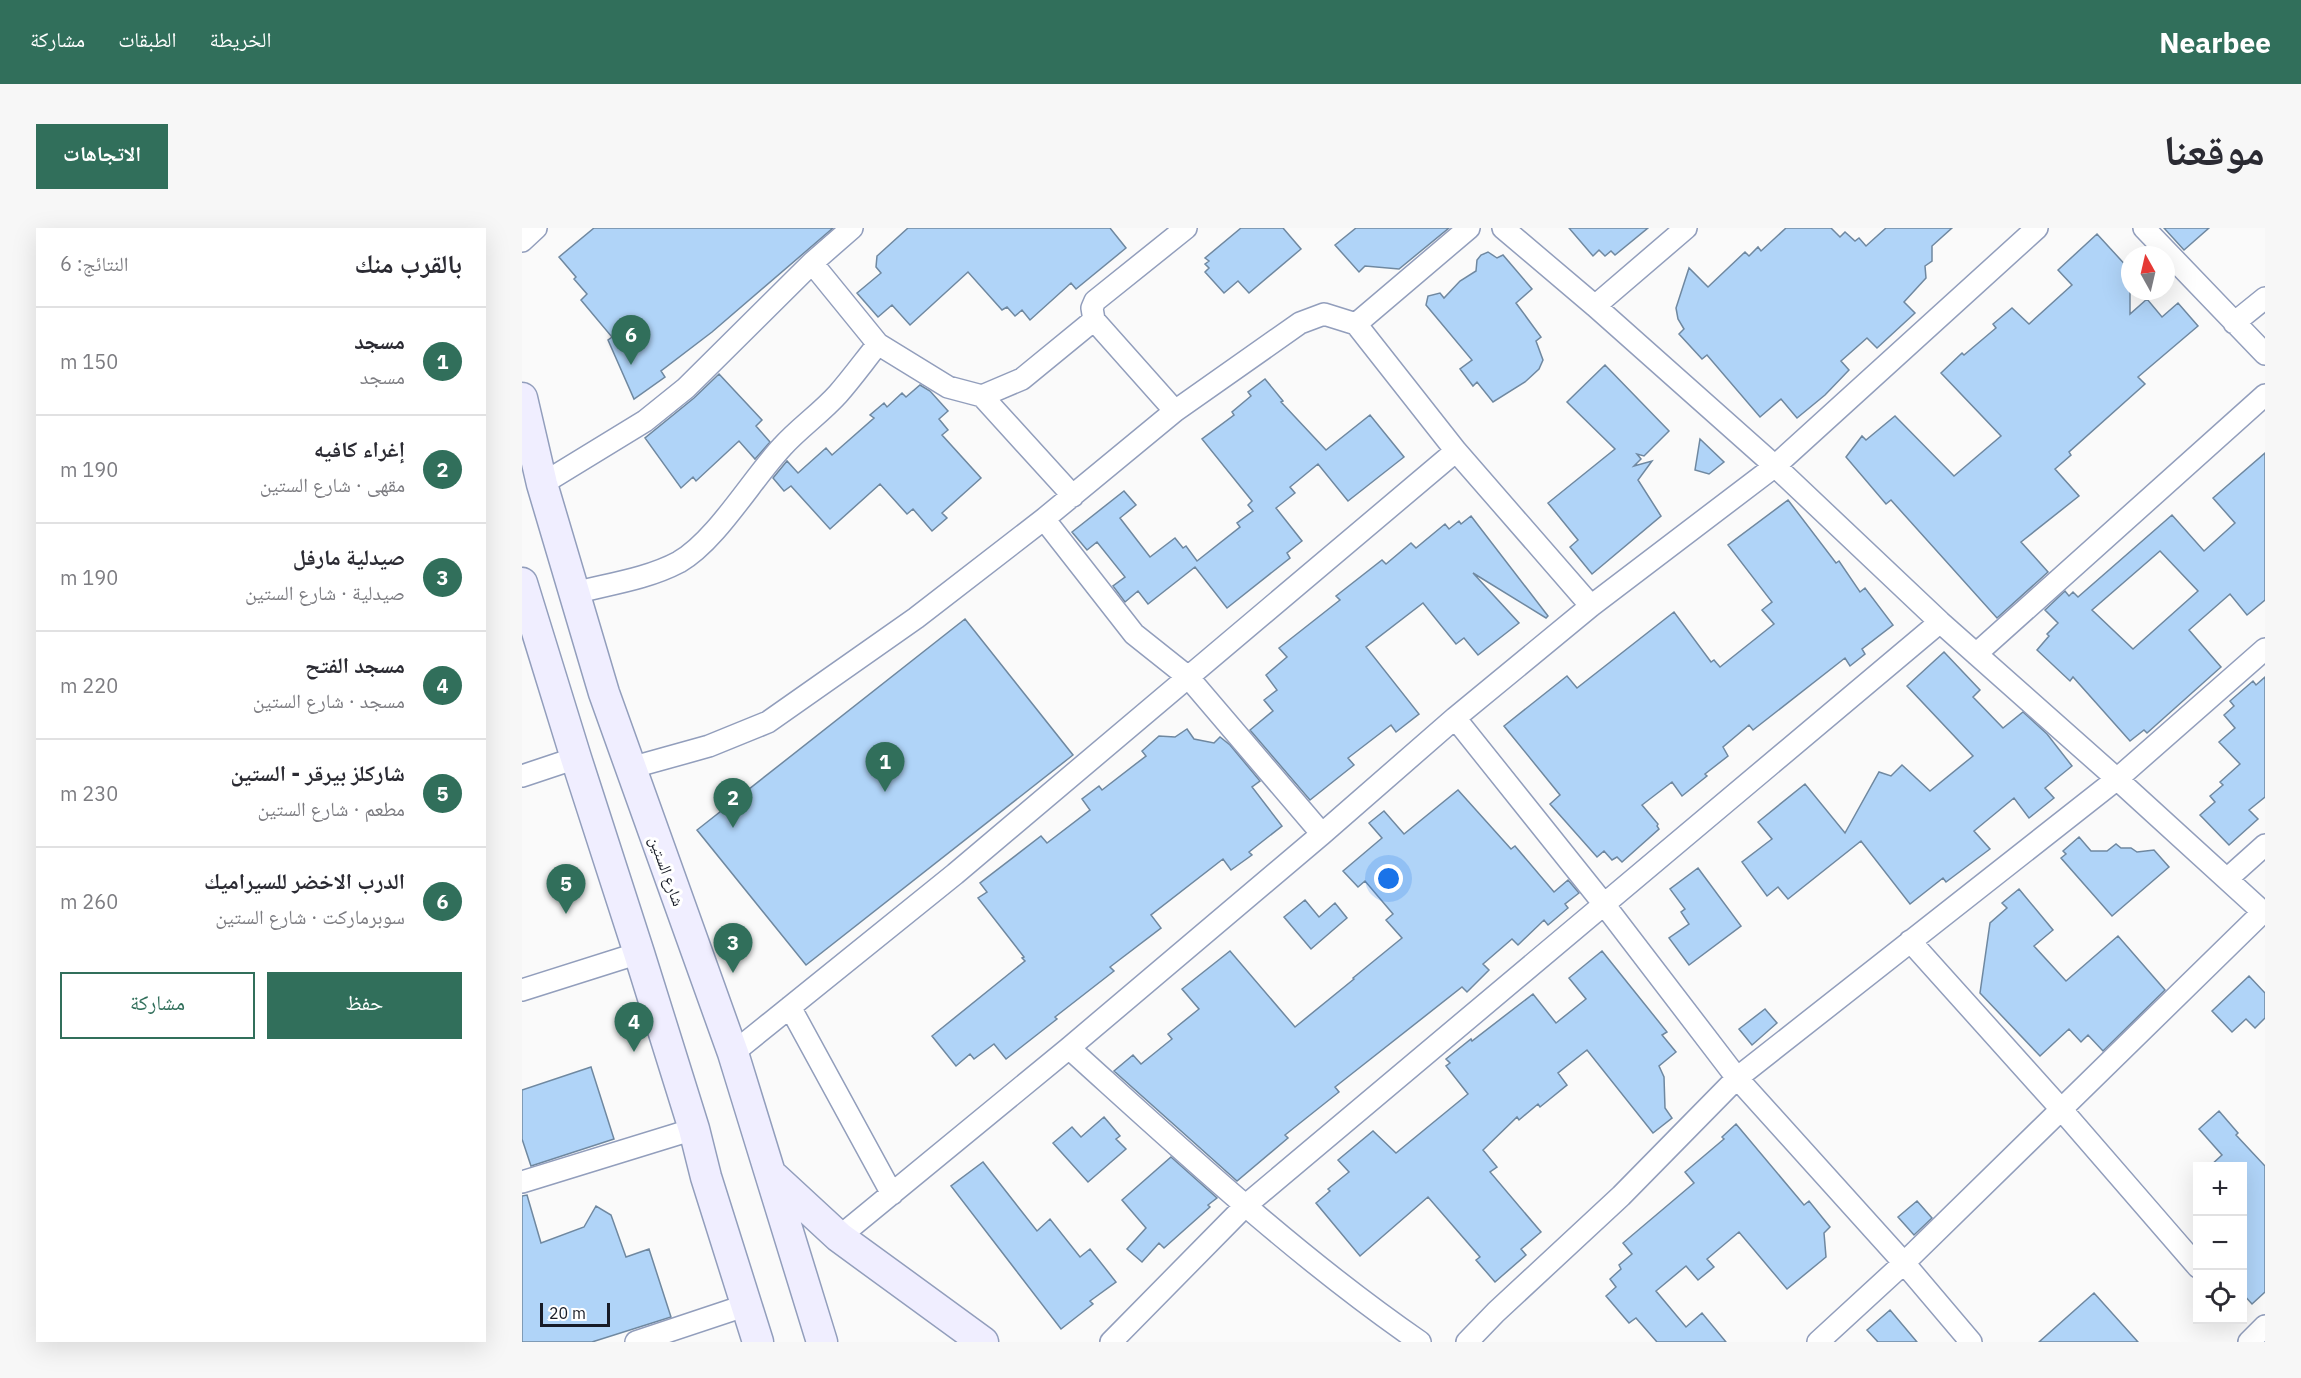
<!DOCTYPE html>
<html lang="ar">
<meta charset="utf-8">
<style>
:root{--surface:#fff;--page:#f7f7f7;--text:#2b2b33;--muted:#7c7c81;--line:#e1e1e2;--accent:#316f5b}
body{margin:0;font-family:"IBM Plex Sans","Noto Naskh Arabic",sans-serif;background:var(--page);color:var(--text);direction:rtl}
.controls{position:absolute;right:18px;bottom:18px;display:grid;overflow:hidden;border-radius:0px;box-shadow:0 6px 24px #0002}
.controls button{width:54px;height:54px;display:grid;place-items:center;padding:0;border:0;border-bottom:2px solid var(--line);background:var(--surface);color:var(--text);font:30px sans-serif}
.compass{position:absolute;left:1599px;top:18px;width:54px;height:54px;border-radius:50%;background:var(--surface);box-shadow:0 6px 24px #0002;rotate:352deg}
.scale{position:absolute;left:18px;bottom:15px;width:70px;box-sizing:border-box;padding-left:6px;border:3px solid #171b27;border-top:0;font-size:16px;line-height:21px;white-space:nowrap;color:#171b27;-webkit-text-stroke:4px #fff;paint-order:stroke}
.you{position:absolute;left:867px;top:651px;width:21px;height:21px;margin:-15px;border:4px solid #fff;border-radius:50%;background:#1a73e8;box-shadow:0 0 0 9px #1a73e833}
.badge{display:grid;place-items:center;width:39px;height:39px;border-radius:50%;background:var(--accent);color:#fff;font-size:20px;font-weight:700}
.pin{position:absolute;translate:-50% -50px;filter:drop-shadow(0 2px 3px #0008)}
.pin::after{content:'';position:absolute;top:32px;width:21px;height:18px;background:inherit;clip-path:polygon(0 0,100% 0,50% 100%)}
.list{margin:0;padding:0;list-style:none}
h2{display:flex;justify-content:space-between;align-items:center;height:78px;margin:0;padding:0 24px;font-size:26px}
h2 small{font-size:20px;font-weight:400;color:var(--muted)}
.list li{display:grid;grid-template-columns:39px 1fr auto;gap:18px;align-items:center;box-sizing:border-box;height:108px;padding:0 24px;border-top:2px solid var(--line)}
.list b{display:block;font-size:22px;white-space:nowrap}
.list p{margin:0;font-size:20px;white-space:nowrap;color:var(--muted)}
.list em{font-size:20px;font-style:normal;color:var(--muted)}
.actions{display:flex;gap:12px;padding:18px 24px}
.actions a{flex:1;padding:14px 0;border:2px solid var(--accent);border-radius:0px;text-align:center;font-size:21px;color:var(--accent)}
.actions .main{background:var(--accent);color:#fff}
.icon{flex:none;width:33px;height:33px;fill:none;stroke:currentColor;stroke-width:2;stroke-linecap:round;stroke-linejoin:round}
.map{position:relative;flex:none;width:1743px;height:1114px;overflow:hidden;direction:ltr;border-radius:0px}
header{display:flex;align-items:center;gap:36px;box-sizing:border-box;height:84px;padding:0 30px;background:var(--accent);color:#fff}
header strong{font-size:28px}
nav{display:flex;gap:33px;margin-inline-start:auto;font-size:21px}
.intro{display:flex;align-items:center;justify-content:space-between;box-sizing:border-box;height:144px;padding:0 36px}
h1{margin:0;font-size:42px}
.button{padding:15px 27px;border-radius:0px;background:var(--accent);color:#fff;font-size:21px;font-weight:700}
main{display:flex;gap:36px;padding:0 36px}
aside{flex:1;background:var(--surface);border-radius:0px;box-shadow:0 6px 24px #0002}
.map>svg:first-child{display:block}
.building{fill:#b0d4f8;stroke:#6f88a0;stroke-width:1.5;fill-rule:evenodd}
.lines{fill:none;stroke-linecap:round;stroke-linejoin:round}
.minor-casing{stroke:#929ebc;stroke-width:24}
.secondary-casing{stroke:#929ebc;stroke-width:33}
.minor{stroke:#fff;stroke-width:21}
.secondary{stroke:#f0eeff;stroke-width:30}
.labels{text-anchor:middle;stroke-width:6;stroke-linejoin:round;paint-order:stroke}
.street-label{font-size:16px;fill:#171b27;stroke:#fff}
</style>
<header>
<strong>Nearbee</strong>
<nav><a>الخريطة</a><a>الطبقات</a><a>مشاركة</a></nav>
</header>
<div class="intro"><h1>موقعنا</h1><a class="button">الاتجاهات</a></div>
<main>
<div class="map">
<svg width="1743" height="1114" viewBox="0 0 1743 1114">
<rect width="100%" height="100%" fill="#fafafa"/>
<path class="building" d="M 72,0 L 311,0 L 190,104 L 139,143 L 143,149 L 112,171 L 86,112 L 90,109 L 59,72 L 65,66 L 52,51 L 54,49 L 37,29 Z
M 386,0 L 588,0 L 604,20 L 554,61 L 549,55 L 508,92 L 500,82 L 493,88 L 485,79 L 480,82 L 446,44 L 388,97 L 370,77 L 356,89 L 335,65 L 359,45 L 354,39 L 355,28 Z
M 719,0 L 761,0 L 779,21 L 727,65 L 716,53 L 702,65 L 683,44 L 687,40 L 683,36 L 687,33 L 683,30 Z
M 834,0 L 927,0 L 877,41 L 843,38 L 837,44 L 813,17 Z
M 1047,0 L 1126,0 L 1093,27 L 1089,23 L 1083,28 L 1077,22 L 1071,28 Z
M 1264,0 L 1309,0 L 1318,9 L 1323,4 L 1333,13 L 1337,10 L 1344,18 L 1364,0 L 1430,0 L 1410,18 L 1410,33 L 1403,38 L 1404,50 L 1382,74 L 1393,85 L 1355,120 L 1345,110 L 1319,133 L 1327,142 L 1303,167 L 1275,190 L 1259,171 L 1238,189 L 1185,127 L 1180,131 L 1157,106 L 1162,101 L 1156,91 L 1154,80 L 1167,40 L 1186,59 L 1223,24 L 1227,28 L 1236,19 L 1239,23 Z
M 1642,0 L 1687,0 L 1662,22 Z
M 1575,6 L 1608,42 L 1608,86 L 1625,71 L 1640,89 L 1656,75 L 1676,98 L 1616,149 L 1623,156 L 1547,224 L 1549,227 L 1533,241 L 1557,268 L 1499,314 L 1526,344 L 1475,390 L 1369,272 L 1364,276 L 1324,229 L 1340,208 L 1344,212 L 1373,188 L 1432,248 L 1479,208 L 1419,145 L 1440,125 L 1442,127 L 1474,100 L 1471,96 L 1490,80 L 1507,96 L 1550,57 L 1536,42 Z
M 966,24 L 975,30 L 981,27 L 1010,61 L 994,75 L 1019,109 L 1014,113 L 1021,132 L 1017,141 L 1003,154 L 971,174 L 955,154 L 951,158 L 938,141 L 950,132 L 904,77 L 906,68 L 918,65 L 922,70 L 938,53 L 954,43 L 955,32 L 959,27 Z
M 1083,137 L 1147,203 L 1122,228 L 1115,226 L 1119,231 L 1112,238 L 1130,233 L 1116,252 L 1139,288 L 1070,346 L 1048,319 L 1056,312 L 1026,275 L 1093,221 L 1045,174 Z
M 197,146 L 240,192 L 234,198 L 248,214 L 233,231 L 217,213 L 174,253 L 171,249 L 159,260 L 123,210 L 172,170 Z
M 743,151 L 761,173 L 759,174 L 804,222 L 848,187 L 882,229 L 826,273 L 796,236 L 768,259 L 773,265 L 754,280 L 780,313 L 765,325 L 768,330 L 705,380 L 673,339 L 626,376 L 616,363 L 603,374 L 591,358 L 603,349 L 575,314 L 565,322 L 550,304 L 602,263 L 614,277 L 598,290 L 628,329 L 653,310 L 661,320 L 664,318 L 675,333 L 718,299 L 715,295 L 731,283 L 726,277 L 730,273 L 680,211 L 712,187 L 710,184 L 729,168 L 726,164 Z
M 398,157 L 408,163 L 426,183 L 417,191 L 426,202 L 420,207 L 459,250 L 420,285 L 425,290 L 410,303 L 391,281 L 385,286 L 358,256 L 308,301 L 269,258 L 262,263 L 251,250 L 265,233 L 276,245 L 304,220 L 310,227 L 352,190 L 348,187 L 362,175 L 365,179 L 380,165 L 384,169 Z
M 1178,211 L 1202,234 L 1187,246 L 1173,242 Z
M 1743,225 L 1743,372 L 1725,387 L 1708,366 L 1667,402 L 1699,439 L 1625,505 L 1622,502 L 1608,513 L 1551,449 L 1548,453 L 1515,422 L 1527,408 L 1525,406 L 1536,395 L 1523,382 L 1543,363 L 1547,368 L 1551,364 L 1556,369 L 1650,287 L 1682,323 L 1713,295 L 1691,270 ZM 1638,323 L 1676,363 L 1611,421 L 1570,382 Z
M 1266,272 L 1314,335 L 1317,333 L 1338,364 L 1343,360 L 1371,397 L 1340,421 L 1343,426 L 1328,438 L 1323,430 L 1231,502 L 1227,497 L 1201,519 L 1206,528 L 1183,546 L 1185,548 L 1160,568 L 1150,554 L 1120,577 L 1136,596 L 1135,598 L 1137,601 L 1100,634 L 1095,629 L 1090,632 L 1082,623 L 1075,629 L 1028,576 L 1038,567 L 982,498 L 1045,448 L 1055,460 L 1152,384 L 1189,434 L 1192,432 L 1198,439 L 1252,396 L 1240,382 L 1250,374 L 1206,317 Z
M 949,288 L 1026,388 L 1024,390 L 951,345 L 997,395 L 956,427 L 942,410 L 934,416 L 901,375 L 844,419 L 897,486 L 874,504 L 869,497 L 826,530 L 832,537 L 788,572 L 728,502 L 751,483 L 742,472 L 755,462 L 744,447 L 765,429 L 757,420 L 818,372 L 814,368 L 860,332 L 864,336 L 889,315 L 894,320 L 923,296 L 927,301 L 937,293 L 939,296 Z
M 443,391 L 551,527 L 284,737 L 175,602 Z
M 1422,424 L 1458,462 L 1451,469 L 1481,500 L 1501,484 L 1525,506 L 1550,538 L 1523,560 L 1532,570 L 1507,590 L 1492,570 L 1452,603 L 1468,621 L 1424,654 L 1421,650 L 1388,676 L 1339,613 L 1266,671 L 1256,659 L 1245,668 L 1220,634 L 1250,611 L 1236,594 L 1283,556 L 1323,605 L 1357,544 L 1369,548 L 1380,537 L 1408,563 L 1451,528 L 1385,458 Z
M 1743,449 L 1743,569 L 1727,582 L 1736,591 L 1707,617 L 1678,587 L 1693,574 L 1688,568 L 1701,557 L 1698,554 L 1718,536 L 1697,514 L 1713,500 L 1702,487 L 1712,478 L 1708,473 L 1731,453 L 1734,457 Z
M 665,501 L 672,511 L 692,515 L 698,509 L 708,517 L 738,553 L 730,559 L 760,598 L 727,624 L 730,627 L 709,642 L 701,631 L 629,687 L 639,700 L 588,739 L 592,743 L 533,789 L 535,791 L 484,831 L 472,816 L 452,831 L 448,826 L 434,838 L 410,808 L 503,733 L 500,730 L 502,729 L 456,670 L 465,664 L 458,655 L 519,608 L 525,615 L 568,582 L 560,571 L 577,558 L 580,562 L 624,528 L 620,523 L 637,508 L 653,509 Z
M 936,562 L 989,621 L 993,618 L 1032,664 L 1046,652 L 1057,665 L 1043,676 L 1046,680 L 1026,697 L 1022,692 L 996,717 L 990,711 L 961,736 L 967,742 L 945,764 L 940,759 L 813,859 L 817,864 L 763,907 L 766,910 L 715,953 L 592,843 L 611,827 L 619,836 L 650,811 L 646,806 L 677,781 L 660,761 L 708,723 L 773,799 L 832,751 L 831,750 L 880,710 L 864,692 L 871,686 L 843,653 L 836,659 L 821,643 L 860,610 L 847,595 L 862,583 L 882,606 Z
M 1557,609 L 1569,623 L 1585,623 L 1594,616 L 1599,620 L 1609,620 L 1615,624 L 1632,622 L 1647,639 L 1590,688 L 1539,630 L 1544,626 L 1541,623 Z
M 1176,640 L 1219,698 L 1167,737 L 1147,710 L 1167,696 L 1159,684 L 1163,681 L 1148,661 Z
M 1497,661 L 1531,702 L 1512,718 L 1544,753 L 1596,708 L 1643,762 L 1581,823 L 1566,807 L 1559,814 L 1547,801 L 1518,828 L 1458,765 L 1468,695 L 1485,680 L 1480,675 Z
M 783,672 L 797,689 L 813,675 L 825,690 L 789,721 L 762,689 Z
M 1080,723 L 1145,804 L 1140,807 L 1154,824 L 1137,838 L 1142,849 L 1143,880 L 1150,890 L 1131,905 L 1065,822 L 1036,845 L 1045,857 L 1018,879 L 1016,876 L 997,892 L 995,889 L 961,922 L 975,939 L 968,944 L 1019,1004 L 999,1021 L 1004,1027 L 973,1054 L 954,1032 L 958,1029 L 906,969 L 838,1028 L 794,975 L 808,963 L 806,961 L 827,944 L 816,932 L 851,903 L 874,925 L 946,866 L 924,838 L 928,835 L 924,831 L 949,811 L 950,813 L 1011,766 L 1034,795 L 1064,771 L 1047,750 Z
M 1727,748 L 1743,765 L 1743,790 L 1733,800 L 1724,791 L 1710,804 L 1690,783 Z
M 1243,781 L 1255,795 L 1230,817 L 1217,801 Z
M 69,839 L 92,911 L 9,938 L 0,911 L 0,862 Z
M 1697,883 L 1716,905 L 1714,907 L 1743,938 L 1743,1064 L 1730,1076 L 1720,1065 L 1720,939 L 1687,939 L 1700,927 L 1677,901 Z
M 582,889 L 598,908 L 594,911 L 604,921 L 566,954 L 531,915 L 550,899 L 559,909 Z
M 1214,896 L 1282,977 L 1287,973 L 1308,999 L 1302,1005 L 1304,1029 L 1265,1061 L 1217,1004 L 1185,1031 L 1192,1039 L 1176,1052 L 1164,1038 L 1134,1063 L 1164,1099 L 1180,1085 L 1204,1114 L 1135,1114 L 1114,1090 L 1107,1095 L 1084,1068 L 1094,1059 L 1088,1051 L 1099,1041 L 1097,1037 L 1110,1026 L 1101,1015 L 1172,955 L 1163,944 L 1202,911 L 1200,909 Z
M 649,929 L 695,970 L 686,977 L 688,979 L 642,1020 L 637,1015 L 620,1034 L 605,1021 L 624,1000 L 600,972 Z
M 461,934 L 515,1003 L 528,991 L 558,1029 L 568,1021 L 594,1054 L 568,1073 L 571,1076 L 539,1101 L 429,958 Z
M 5,967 L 19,1015 L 62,999 L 74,978 L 89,987 L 104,1029 L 127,1021 L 149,1089 L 70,1114 L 0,1114 L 0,968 Z
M 1395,973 L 1410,990 L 1392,1007 L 1376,989 Z
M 1572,1065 L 1616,1114 L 1517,1114 Z
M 1368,1082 L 1395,1114 L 1356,1114 L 1345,1102 Z"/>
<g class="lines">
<defs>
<path id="minor" d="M 330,0 L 290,35 L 356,116 L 426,159 L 460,168 L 551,268
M 981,0 L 1073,78 L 1253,238 L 1418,394 L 1595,551 L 1743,686
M 1622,0 L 1743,126
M 0,13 L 14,0
M 1073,78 L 1164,0
M 1712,95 L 1743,70
M 460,168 L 500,151 L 572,92
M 653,183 L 572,92 L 570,80 L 573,73 L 664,0
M 934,223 L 834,96 L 947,0
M 20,256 L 123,193 L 164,160 L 290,35
M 522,291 L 612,406 L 666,449 L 800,606
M 52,365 C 87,356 125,351 157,334 C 194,313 230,251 260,219 C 277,200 299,185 316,166 C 330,150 343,132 356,116
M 1454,426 L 1743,167
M 933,490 L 1081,675 L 1215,850 L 1382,1035 L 1449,1114
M 108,540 L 187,518 L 246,494 L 394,390 L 522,291 L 653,183 L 778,95 L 802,86 L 834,96
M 0,548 L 54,530
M 1705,651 L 1743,617
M 1388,713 L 1539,881 L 1676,1039
M 0,762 L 117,725
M 268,779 L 370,966
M 547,820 C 660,922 772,1027 898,1114
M 211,825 L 433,646 L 934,223 L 1069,378
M 0,954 L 172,901
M 317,1009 L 547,820 L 800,606 L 933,490 L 1069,378 L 1253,238 L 1515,0
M 114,1114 L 225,1077
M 589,1114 L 723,978 L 1418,394
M 945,1114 L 974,1084 L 1099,968 L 1215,850 L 1595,551 L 1743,421
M 1296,1114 L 1382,1035 L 1741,684
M 1727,1114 L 1743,1098"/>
<path id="secondary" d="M 0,170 L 20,256 L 82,465 L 211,825 L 300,1114
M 0,355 L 54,530 L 117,725 L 172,901 L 184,949 L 236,1114
M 252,949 L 317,1009 L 461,1114"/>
</defs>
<use href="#minor" class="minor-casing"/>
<use href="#secondary" class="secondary-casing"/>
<use href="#minor" class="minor"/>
<use href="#secondary" class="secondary"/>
</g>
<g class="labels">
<g class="street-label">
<text transform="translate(145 643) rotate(70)" y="6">شارع الستين</text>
</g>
</g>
</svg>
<div class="controls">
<button>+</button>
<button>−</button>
<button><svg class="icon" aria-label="locate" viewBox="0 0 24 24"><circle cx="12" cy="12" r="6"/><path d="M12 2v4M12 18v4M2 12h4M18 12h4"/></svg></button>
</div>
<svg class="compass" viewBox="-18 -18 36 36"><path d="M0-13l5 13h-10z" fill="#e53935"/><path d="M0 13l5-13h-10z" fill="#7c7c81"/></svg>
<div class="scale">20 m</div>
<div class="you"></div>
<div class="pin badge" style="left:363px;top:564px">1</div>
<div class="pin badge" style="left:211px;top:600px">2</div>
<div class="pin badge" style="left:211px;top:745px">3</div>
<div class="pin badge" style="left:112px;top:824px">4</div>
<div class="pin badge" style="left:44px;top:686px">5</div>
<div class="pin badge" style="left:109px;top:137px">6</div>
</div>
<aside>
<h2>بالقرب منك<small>النتائج: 6</small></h2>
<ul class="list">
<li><span class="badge">1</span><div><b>مسجد</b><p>مسجد</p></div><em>150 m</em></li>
<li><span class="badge">2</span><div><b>إغراء كافيه</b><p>مقهى · شارع الستين</p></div><em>190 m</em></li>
<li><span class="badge">3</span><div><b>صيدلية مارفل</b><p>صيدلية · شارع الستين</p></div><em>190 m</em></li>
<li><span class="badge">4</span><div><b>مسجد الفتح</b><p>مسجد · شارع الستين</p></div><em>220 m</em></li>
<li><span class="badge">5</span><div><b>شاركلز بيرقر - الستين</b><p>مطعم · شارع الستين</p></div><em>230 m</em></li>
<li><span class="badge">6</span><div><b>الدرب الاخضر للسيراميك</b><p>سوبرماركت · شارع الستين</p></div><em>260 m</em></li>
</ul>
<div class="actions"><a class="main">حفظ</a><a>مشاركة</a></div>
</aside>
</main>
